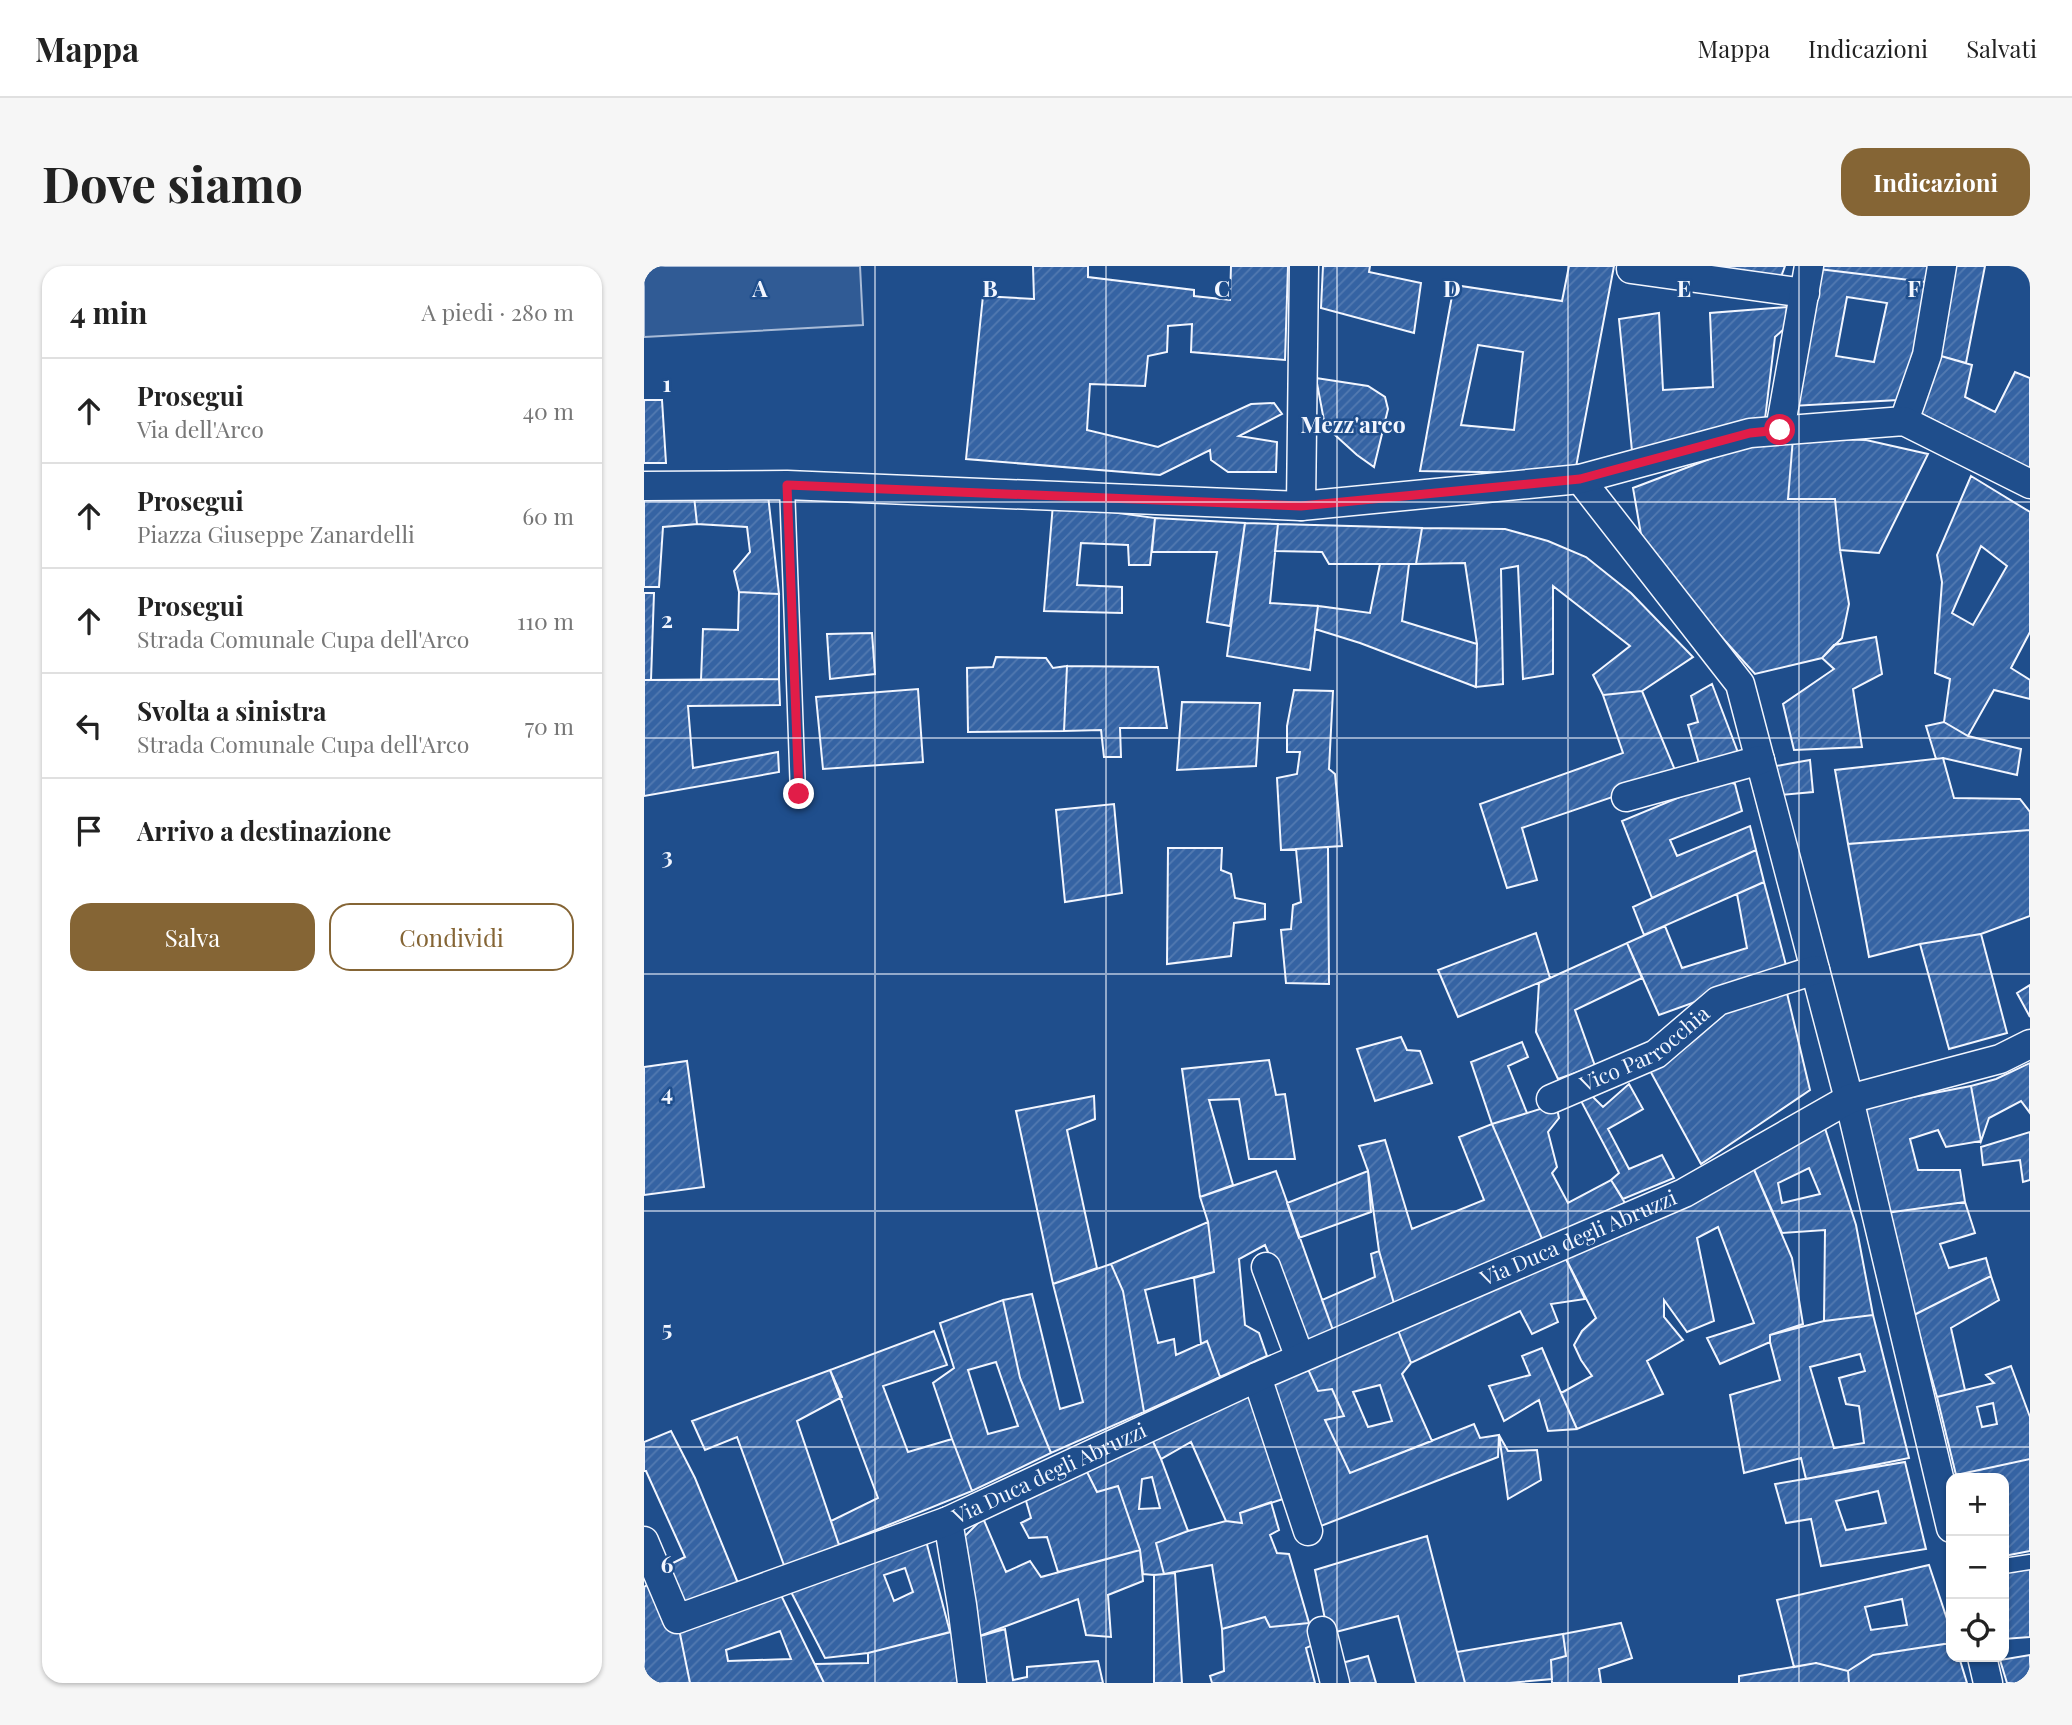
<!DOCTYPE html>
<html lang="it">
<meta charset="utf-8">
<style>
:root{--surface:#fff;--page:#f6f6f6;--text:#222;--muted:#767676;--line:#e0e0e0;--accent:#856535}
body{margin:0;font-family:"Playfair Display",serif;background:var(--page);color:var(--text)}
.controls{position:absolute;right:21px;bottom:21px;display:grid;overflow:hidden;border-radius:14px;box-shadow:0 2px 5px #0004}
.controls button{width:63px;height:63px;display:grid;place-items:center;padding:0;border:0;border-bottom:2px solid var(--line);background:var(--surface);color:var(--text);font:35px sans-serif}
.stop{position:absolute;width:21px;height:21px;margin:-16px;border:5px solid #e11d48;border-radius:50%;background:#fff}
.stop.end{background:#e11d48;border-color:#fff;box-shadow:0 2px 7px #0008}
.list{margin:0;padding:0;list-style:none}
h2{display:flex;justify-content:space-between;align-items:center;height:91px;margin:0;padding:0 28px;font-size:30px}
h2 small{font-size:23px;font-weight:400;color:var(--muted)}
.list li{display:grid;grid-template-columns:46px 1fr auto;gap:21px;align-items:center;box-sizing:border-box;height:105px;padding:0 28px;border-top:2px solid var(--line)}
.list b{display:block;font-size:26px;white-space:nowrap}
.list p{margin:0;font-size:23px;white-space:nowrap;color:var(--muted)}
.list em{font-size:23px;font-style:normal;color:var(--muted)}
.actions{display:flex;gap:14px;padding:21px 28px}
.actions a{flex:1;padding:16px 0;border:2px solid var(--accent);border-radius:21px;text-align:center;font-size:24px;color:var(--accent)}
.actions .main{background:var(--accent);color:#fff}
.icon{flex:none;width:38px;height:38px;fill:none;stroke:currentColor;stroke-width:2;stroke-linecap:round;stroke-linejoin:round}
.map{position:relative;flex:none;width:1386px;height:1417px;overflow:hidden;border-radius:21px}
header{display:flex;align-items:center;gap:42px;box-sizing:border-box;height:98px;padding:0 35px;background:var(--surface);border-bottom:2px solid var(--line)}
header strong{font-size:33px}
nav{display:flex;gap:38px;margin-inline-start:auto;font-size:24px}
.intro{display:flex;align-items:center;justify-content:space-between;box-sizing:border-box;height:168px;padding:0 42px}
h1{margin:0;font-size:49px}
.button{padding:18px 32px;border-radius:21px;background:var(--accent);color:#fff;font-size:24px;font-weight:700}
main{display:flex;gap:42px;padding:0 42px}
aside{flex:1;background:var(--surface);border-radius:21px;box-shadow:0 2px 5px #0004}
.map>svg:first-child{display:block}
.green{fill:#305b95;stroke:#a8bbd7;stroke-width:2}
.building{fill:url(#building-hatch);stroke:#f2f6ff;stroke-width:2;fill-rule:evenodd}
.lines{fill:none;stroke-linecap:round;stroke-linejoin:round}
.service-casing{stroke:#f2f6ff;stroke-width:17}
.minor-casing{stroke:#f2f6ff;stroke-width:31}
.service{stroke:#1f4e8c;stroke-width:14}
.minor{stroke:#1f4e8c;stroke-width:28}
.route{stroke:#e11d48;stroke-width:9}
.grid{fill:none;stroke:#f2f6ff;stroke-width:2;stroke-opacity:0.55}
.labels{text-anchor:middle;stroke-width:5;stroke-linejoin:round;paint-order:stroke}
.street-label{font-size:21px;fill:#f2f6ff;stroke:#1f4e8c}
.neighbourhood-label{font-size:23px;font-weight:bold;fill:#f2f6ff;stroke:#1f4e8c}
.grid-label{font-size:23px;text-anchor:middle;font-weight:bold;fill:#f2f6ff;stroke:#1f4e8c;stroke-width:5;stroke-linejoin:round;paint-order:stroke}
</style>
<header>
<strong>Mappa</strong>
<nav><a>Mappa</a><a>Indicazioni</a><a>Salvati</a></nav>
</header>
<div class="intro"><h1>Dove siamo</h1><a class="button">Indicazioni</a></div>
<main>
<aside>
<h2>4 min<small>A piedi · 280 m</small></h2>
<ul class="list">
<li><svg class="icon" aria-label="ahead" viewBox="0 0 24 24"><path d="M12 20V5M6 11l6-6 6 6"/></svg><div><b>Prosegui</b><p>Via dell'Arco</p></div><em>40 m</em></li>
<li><svg class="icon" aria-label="ahead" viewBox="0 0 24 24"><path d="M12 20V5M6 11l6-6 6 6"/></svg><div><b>Prosegui</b><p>Piazza Giuseppe Zanardelli</p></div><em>60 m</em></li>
<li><svg class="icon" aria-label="ahead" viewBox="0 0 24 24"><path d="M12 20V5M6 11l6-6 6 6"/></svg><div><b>Prosegui</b><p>Strada Comunale Cupa dell'Arco</p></div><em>110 m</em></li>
<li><svg class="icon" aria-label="left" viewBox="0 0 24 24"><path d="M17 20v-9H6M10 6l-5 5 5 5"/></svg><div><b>Svolta a sinistra</b><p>Strada Comunale Cupa dell'Arco</p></div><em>70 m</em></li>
<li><svg class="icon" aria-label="arrive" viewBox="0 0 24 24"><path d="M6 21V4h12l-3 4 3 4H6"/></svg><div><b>Arrivo a destinazione</b></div></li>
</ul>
<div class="actions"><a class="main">Salva</a><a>Condividi</a></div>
</aside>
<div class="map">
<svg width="1386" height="1417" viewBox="0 0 1386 1417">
<defs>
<pattern id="building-hatch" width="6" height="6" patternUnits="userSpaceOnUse" patternTransform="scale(1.75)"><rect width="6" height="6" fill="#3563a3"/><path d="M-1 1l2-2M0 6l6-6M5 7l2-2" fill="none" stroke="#537ab1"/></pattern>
</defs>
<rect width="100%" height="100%" fill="#1f4e8c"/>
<path class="green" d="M 0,0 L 216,0 L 219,59 L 0,71 Z"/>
<path class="building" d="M 389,0 L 444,0 L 444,11 L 550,24 L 550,30 L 586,34 L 587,0 L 644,0 L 641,94 L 547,86 L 548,58 L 524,60 L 523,86 L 504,90 L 501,120 L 446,118 L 443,164 L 514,181 L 607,138 L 630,137 L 638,148 L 595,170 L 633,176 L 632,206 L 584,206 L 567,194 L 566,184 L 516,209 L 322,193 L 339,30 L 390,33 Z
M 679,0 L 726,0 L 725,6 L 777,17 L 770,67 L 677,42 Z
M 925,0 L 970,0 L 932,201 L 898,207 L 776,205 L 810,19 L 918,35 ZM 834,79 L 879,86 L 870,164 L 817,159 Z
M 1065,0 L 1141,0 L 1137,11 Z
M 1175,0 L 1285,0 L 1282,16 L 1175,3 Z
M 1309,0 L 1341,0 L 1322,97 L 1290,88 Z
M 1175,3 L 1282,16 L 1274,78 L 1254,134 L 1148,140 ZM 1203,31 L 1243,37 L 1230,96 L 1192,90 Z
M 1143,41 L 1141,62 L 1131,71 L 1121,153 L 988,185 L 975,53 L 1015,47 L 1019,124 L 1069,121 L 1066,47 Z
M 1290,88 L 1328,99 L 1321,131 L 1351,146 L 1371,106 L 1386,112 L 1386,204 L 1274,146 Z
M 672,112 L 724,120 L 741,131 L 744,143 L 730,201 L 713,189 L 681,160 Z
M 0,134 L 18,134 L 22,197 L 0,197 Z
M 1149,172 L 1222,174 L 1284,188 L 1235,287 L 1196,284 L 1191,233 L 1144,233 Z
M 1149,172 L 1144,233 L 1191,233 L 1196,284 L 1205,338 L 1198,372 L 1178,392 L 1111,408 L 1064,356 L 999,280 L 989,222 L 1092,183 Z
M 1327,210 L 1386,246 L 1386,366 L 1367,402 L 1386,414 L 1386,433 L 1350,424 L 1324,470 L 1300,456 L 1306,413 L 1291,407 L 1298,316 L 1293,289 ZM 1337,280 L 1363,300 L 1329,359 L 1308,347 Z
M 124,229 L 135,328 L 95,326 L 90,305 L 106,286 L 103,261 L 53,258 L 50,230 Z
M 50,230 L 53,258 L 19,261 L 15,321 L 0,321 L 0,231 Z
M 409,238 L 511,252 L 506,299 L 485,299 L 484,279 L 437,277 L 433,319 L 478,321 L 478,347 L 400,345 Z
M 511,252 L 601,257 L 586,360 L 563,356 L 573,286 L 508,286 Z
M 601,257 L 634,258 L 626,337 L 674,340 L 666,404 L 583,390 Z
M 634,258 L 778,262 L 772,298 L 685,298 L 678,286 L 631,285 Z
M 778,262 L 861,263 L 904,275 L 942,291 L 987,327 L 1049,391 L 998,425 L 959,429 L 949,409 L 986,380 L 909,320 L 909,408 L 879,413 L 874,300 L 857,303 L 859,418 L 832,421 L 833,378 L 821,297 L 772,298 Z
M 736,298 L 765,298 L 758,355 L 833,378 L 832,421 L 716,377 L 671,363 L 674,340 L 726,347 Z
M 95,326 L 135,328 L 135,413 L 57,414 L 59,363 L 94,364 Z
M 0,327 L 10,327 L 7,414 L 0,414 Z
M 228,367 L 231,408 L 186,413 L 183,368 Z
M 1232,371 L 1238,408 L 1209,423 L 1218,481 L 1150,484 L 1139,438 L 1190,403 L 1178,392 L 1190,379 Z
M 352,391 L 402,392 L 409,402 L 423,400 L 420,465 L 324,466 L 323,402 L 349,401 Z
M 423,400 L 514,401 L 523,462 L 476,462 L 477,491 L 460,491 L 457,464 L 420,465 Z
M 135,413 L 136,439 L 44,440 L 49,502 L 134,486 L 135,506 L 0,530 L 0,414 Z
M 1068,418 L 1095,489 L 1056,501 L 1044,459 L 1054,456 L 1047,430 Z
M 274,423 L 279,496 L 179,503 L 172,431 Z
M 650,424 L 689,425 L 685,503 L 691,508 L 698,580 L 637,584 L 633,512 L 653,508 L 656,486 L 643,486 L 643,460 Z
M 998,425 L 1033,509 L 878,562 L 893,614 L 863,622 L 836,538 L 979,487 L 959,429 Z
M 538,436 L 616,437 L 612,500 L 533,504 Z
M 1300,456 L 1324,470 L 1377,483 L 1373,509 L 1299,492 L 1292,493 L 1282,460 Z
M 1299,492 L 1310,532 L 1376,533 L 1386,546 L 1386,564 L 1204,578 L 1191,504 Z
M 1166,494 L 1169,526 L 1137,529 L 1132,500 Z
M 1079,513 L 1091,518 L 1098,545 L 1026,574 L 1033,590 L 1106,560 L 1112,584 L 1008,632 L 978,555 Z
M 470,538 L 478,627 L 421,636 L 412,544 Z
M 1386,564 L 1386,650 L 1337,668 L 1276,678 L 1225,691 L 1204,578 Z
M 684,581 L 685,718 L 642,717 L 637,664 L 647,663 L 649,639 L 657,636 L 652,583 Z
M 524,582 L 578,582 L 577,604 L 587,608 L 591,632 L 621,638 L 621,653 L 590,657 L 587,690 L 523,698 Z
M 1112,584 L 1120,616 L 1000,669 L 989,641 Z
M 1120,616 L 1143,703 L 1015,749 L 983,677 L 1021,660 L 1038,702 L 1103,682 L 1093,628 Z
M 892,667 L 906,712 L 814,751 L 794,704 Z
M 1337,668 L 1363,767 L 1305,783 L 1276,678 Z
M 983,677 L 998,712 L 931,744 L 951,800 L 914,813 L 892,766 L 895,717 Z
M 1386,719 L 1386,751 L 1373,727 Z
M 1142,723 L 1166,824 L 1057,898 L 1004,801 L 1068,747 Z
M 757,771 L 763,784 L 776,785 L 788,817 L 731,835 L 713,783 Z
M 878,776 L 884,791 L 864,800 L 883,847 L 848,858 L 827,796 Z
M 625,794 L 632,829 L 641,828 L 651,893 L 605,893 L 595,833 L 565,834 L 589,919 L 556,931 L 538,803 Z
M 43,795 L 60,921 L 0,929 L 0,801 Z
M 1386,797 L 1386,847 L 1377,835 L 1345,852 L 1337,875 L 1327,820 L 1352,813 Z
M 985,818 L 999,843 L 964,863 L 985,903 L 1018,889 L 1030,912 L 979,933 L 967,914 L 975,907 L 936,833 L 946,828 L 959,841 Z
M 1327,820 L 1337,875 L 1302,881 L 1294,864 L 1266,873 L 1274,904 L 1316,904 L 1321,936 L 1242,947 L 1216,841 Z
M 450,830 L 451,853 L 423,864 L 453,1002 L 409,1018 L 372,845 Z
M 912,838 L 915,852 L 904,866 L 913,901 L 908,907 L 924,937 L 967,914 L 981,937 L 899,975 L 848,858 Z
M 1179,856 L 1212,959 L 1229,1049 L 1180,1055 L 1181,964 L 1138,967 L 1108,899 ZM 1165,902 L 1176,928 L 1138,937 L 1134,917 Z
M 848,858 L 899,975 L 751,1041 L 735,985 L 724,905 L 715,880 L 741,874 L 768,963 L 840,934 L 815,871 Z
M 1386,866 L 1386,914 L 1379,916 L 1376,894 L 1339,899 L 1337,881 Z
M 1108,899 L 1148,992 L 1159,1058 L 1126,1069 L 1126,1076 L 1076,1098 L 1063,1072 L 1110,1057 L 1074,961 L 1053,972 L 1070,1055 L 1043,1066 L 1020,1034 L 1020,1051 L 1039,1074 L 1003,1095 L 1019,1128 L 933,1163 L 917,1127 L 948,1110 L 937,1094 L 930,1079 L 938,1065 L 952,1052 L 921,991 Z
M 632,905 L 690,1067 L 662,1076 L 621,979 L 595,993 L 601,1059 L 615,1067 L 623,1090 L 576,1111 L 563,1075 L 557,1078 L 550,1012 L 570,1006 L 564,956 L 556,931 Z
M 724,905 L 727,946 L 655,972 L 643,937 Z
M 1321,936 L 1331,967 L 1296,978 L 1305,1002 L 1342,992 L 1347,1010 L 1270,1049 L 1242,947 Z
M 564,956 L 570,1006 L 501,1024 L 514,1077 L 530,1073 L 532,1089 L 563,1075 L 576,1111 L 500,1146 L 479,1025 L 467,998 Z
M 735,985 L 751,1041 L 690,1067 L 678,1034 L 731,1011 L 727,988 Z
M 921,991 L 941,1033 L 907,1038 L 914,1056 L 888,1068 L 876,1045 L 767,1097 L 752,1059 Z
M 467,998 L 479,1025 L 500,1146 L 407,1187 L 376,1112 L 359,1034 L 388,1028 L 416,1143 L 439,1136 L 409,1018 Z
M 1347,1010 L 1355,1034 L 1307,1062 L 1321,1124 L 1293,1131 L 1270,1049 Z
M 359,1034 L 376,1112 L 407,1187 L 328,1225 L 308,1173 L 289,1117 L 310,1102 L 296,1057 ZM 352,1096 L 374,1160 L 344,1168 L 324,1104 Z
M 1229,1049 L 1265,1192 L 1162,1213 L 1157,1192 L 1100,1207 L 1086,1129 L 1136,1114 L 1126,1076 L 1126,1069 L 1180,1055 ZM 1216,1088 L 1221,1105 L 1195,1112 L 1202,1138 L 1215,1140 L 1220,1177 L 1190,1182 L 1166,1101 Z
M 752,1059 L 767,1097 L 758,1108 L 788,1175 L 706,1207 L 681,1154 L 700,1150 L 688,1123 L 674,1125 L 663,1101 ZM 736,1119 L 748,1155 L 724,1161 L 709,1126 Z
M 290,1065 L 303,1099 L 239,1120 L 264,1186 L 308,1173 L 328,1225 L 195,1279 L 187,1255 L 234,1232 L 186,1104 Z
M 898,1082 L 917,1127 L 933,1163 L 904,1165 L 895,1134 L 860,1155 L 845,1120 L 886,1109 L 878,1090 Z
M 1367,1100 L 1386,1151 L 1386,1193 L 1312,1209 L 1293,1131 L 1350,1117 L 1342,1109 ZM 1349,1137 L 1353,1158 L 1338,1161 L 1333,1141 Z
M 663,1101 L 674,1125 L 688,1123 L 700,1150 L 681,1154 L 706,1207 L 830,1158 L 836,1172 L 855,1169 L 854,1191 L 664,1265 L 621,1116 Z
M 186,1104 L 198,1131 L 153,1155 L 195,1279 L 141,1302 L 93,1171 L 61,1184 L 48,1155 Z
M 605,1123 L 645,1231 L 596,1247 L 598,1257 L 582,1255 L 547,1176 L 517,1193 L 506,1169 Z
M 27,1165 L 51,1212 L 96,1322 L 36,1346 L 19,1302 L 41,1291 L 2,1205 L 0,1205 L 0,1176 Z
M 506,1169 L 517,1193 L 544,1265 L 512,1277 L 520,1308 L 510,1309 L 499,1308 L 496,1284 L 474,1220 L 453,1226 L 441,1202 ZM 508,1211 L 516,1242 L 495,1243 L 498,1213 Z
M 855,1169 L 864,1185 L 893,1184 L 897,1214 L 864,1233 Z
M 1386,1193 L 1386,1285 L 1360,1290 L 1360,1212 L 1313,1212 L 1312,1209 Z
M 1261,1196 L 1282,1283 L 1177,1300 L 1167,1253 L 1142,1257 L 1131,1218 ZM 1234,1225 L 1242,1257 L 1202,1264 L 1192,1235 Z
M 441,1202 L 453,1226 L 474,1220 L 496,1284 L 414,1306 L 403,1271 L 385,1272 L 377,1257 L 387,1252 L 380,1228 Z
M 627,1236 L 635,1264 L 626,1269 L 633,1287 L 645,1288 L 665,1357 L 626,1361 L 621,1351 L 578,1363 L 568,1299 L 520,1308 L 512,1277 L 544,1265 L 582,1255 L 598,1257 L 596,1247 Z
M 339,1252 L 362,1306 L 386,1295 L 397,1311 L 496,1284 L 499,1315 L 464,1329 L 467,1371 L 442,1369 L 434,1333 L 333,1371 L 316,1275 Z
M 783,1270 L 821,1417 L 772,1417 L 754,1350 L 684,1368 L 671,1304 Z
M 281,1271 L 306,1366 L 224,1387 L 181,1392 L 145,1322 ZM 261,1302 L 269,1326 L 250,1335 L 240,1309 Z
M 1285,1299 L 1307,1365 L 1307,1377 L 1229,1389 L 1204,1405 L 1172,1397 L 1150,1401 L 1133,1334 ZM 1258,1333 L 1263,1359 L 1227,1364 L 1221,1341 Z
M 1386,1303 L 1386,1371 L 1360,1373 L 1360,1307 Z
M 531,1307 L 538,1417 L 510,1417 L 510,1309 Z
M 7,1317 L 35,1363 L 46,1417 L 0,1417 L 0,1321 Z
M 135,1325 L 180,1417 L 46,1417 L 35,1363 ZM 136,1365 L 147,1393 L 84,1395 L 82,1384 Z
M 621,1351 L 626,1361 L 665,1357 L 671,1378 L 662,1382 L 671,1417 L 568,1417 L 566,1410 L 580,1405 L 578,1363 Z
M 977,1357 L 988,1392 L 955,1403 L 957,1417 L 908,1417 L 907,1394 L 922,1390 L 919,1368 Z
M 361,1363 L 369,1414 L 383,1411 L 383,1401 L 454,1395 L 459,1417 L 342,1417 L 333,1371 Z
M 311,1365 L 320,1417 L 180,1417 L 171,1398 L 224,1397 L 224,1387 Z
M 919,1368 L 922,1390 L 907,1394 L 908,1413 L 865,1417 L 821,1417 L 813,1386 Z
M 1307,1377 L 1307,1391 L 1315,1391 L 1323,1417 L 1205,1417 L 1204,1405 L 1229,1389 Z
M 1386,1389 L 1386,1417 L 1363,1417 L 1356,1394 Z
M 724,1390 L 732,1417 L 700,1417 L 694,1398 Z
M 1172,1397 L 1204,1405 L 1205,1417 L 1095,1417 L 1095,1410 Z"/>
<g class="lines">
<defs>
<path id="service" d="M 143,219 L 154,528
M 1360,1300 L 1386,1296"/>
<g id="minor">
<path d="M 987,3 L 1161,27"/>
<path d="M 1260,155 L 1283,89 L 1298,0"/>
<path d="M 1136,164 L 1165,0"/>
<path d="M 936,213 L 1096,418 L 1205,833 L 1307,1262"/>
<path d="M 0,220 L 143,219 L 657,240 L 936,213 L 1106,167 L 1260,155 L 1386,218"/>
<path d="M 657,240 L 660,0"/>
<path d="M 982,531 L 1116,494"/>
<path id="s1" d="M 907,833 L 1012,788 L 1074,735 L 1171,704"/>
<path d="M 622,1001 L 656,1092"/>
<path d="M 613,1111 L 664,1265"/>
<path d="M 304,1255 L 318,1339 L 328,1417"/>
<path id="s2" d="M 0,1275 L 33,1353 L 304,1255 L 622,1107 L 1040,927 L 1205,833 L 1356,793 L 1386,778"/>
<path d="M 678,1365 L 691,1417"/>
<path d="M 1338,1391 L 1344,1417"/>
</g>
</defs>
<use href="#service" class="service-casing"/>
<use href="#minor" class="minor-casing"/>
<use href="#service" class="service"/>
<use href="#minor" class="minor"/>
</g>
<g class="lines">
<path class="route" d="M 155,528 L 143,219 L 657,240 L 936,213 L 1106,167 L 1136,164"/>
</g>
<path class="grid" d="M 231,0 L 231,1417M 462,0 L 462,1417M 693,0 L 693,1417M 924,0 L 924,1417M 1155,0 L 1155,1417M 0,236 L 1386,236M 0,472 L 1386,472M 0,708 L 1386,708M 0,945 L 1386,945M 0,1181 L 1386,1181"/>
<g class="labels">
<g class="street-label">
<text dy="7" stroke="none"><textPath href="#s1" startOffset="107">Vico Parrocchia</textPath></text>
<text dy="7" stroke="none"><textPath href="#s2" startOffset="1064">Via Duca degli Abruzzi</textPath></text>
<text dy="7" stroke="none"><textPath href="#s2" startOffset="485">Via Duca degli Abruzzi</textPath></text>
</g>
<g class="neighbourhood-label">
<text x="709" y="167">Mezz'arco</text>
</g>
</g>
<g class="grid-label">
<text x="116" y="31">A</text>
<text x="346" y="31">B</text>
<text x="578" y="31">C</text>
<text x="808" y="31">D</text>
<text x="1040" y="31">E</text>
<text x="1270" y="31">F</text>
<text x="23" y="126">1</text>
<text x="23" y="362">2</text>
<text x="23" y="598">3</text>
<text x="23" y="835">4</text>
<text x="23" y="1071">5</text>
<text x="23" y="1307">6</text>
</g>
</svg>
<div class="controls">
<button>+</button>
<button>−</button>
<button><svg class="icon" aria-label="locate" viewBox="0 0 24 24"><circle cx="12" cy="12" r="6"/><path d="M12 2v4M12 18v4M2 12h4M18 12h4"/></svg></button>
</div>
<div class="stop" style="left:1136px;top:164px"></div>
<div class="stop end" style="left:155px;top:528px"></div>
</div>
</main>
